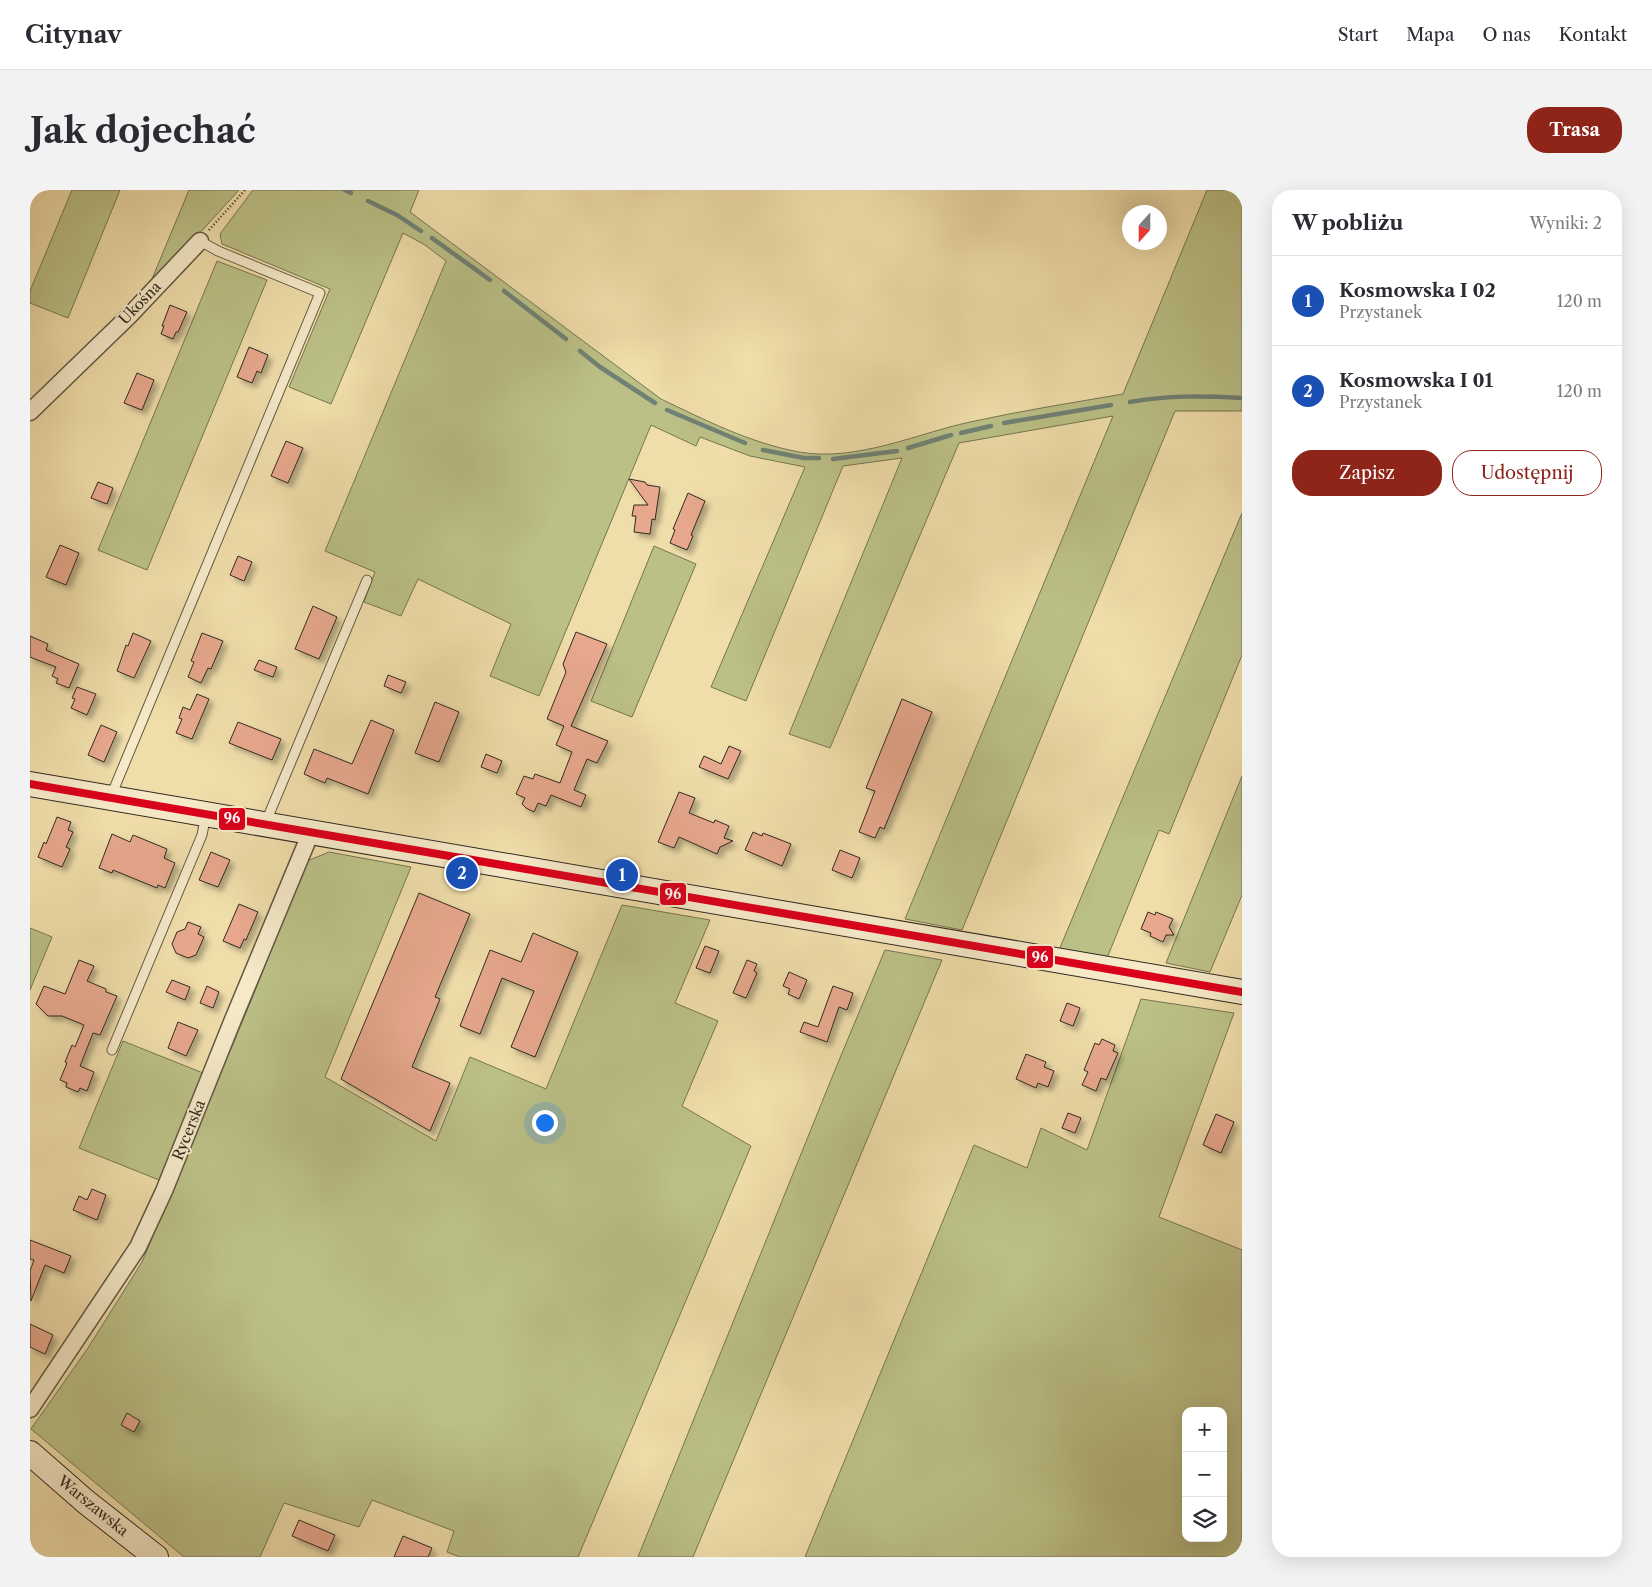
<!DOCTYPE html>
<html lang="pl">
<meta charset="utf-8">
<style>
:root{--surface:#fff;--page:#f2f2f3;--text:#2b2b33;--muted:#7c7c81;--line:#e1e1e2;--accent:#8f2418}
body{margin:0;font-family:"Libre Caslon Text",serif;background:var(--page);color:var(--text)}
.controls{position:absolute;right:15px;bottom:15px;display:grid;overflow:hidden;border-radius:10px;box-shadow:0 5px 20px #0002}
.controls button{width:45px;height:45px;display:grid;place-items:center;padding:0;border:0;border-bottom:1px solid var(--line);background:var(--surface);color:var(--text);font:25px sans-serif}
.compass{position:absolute;left:1092px;top:15px;width:45px;height:45px;border-radius:50%;background:var(--surface);box-shadow:0 5px 20px #0002;rotate:201deg}
.you{position:absolute;left:514px;top:932px;width:18px;height:18px;margin:-12px;border:4px solid #fff;border-radius:50%;background:#1a73e8;box-shadow:0 0 0 8px #1a73e833}
.badge{display:grid;place-items:center;width:32px;height:32px;border-radius:50%;background:var(--accent);color:#fff;font-size:16px;font-weight:700}
.pin{position:absolute;translate:-50% -50%;border:2px solid #fff;box-shadow:0 1px 5px #0006}
.list{margin:0;padding:0;list-style:none}
h2{display:flex;justify-content:space-between;align-items:center;height:65px;margin:0;padding:0 20px;font-size:21px}
h2 small{font-size:16px;font-weight:400;color:var(--muted)}
.list li{display:grid;grid-template-columns:32px 1fr auto;gap:15px;align-items:center;box-sizing:border-box;height:90px;padding:0 20px;border-top:1px solid var(--line)}
.list b{display:block;font-size:19px;white-space:nowrap}
.list p{margin:0;font-size:16px;white-space:nowrap;color:var(--muted)}
.list em{font-size:16px;font-style:normal;color:var(--muted)}
.actions{display:flex;gap:10px;padding:15px 20px}
.actions a{flex:1;padding:11px 0;border:1px solid var(--accent);border-radius:20px;text-align:center;font-size:18px;color:var(--accent)}
.actions .main{background:var(--accent);color:#fff}
.icon{flex:none;width:28px;height:28px;fill:none;stroke:currentColor;stroke-width:2;stroke-linecap:round;stroke-linejoin:round}
.map{position:relative;flex:none;width:1212px;height:1367px;overflow:hidden;border-radius:20px}
header{display:flex;align-items:center;gap:30px;box-sizing:border-box;height:70px;padding:0 25px;background:var(--surface);border-bottom:1px solid var(--line)}
header strong{font-size:24px}
nav{display:flex;gap:28px;margin-inline-start:auto;font-size:18px}
.intro{display:flex;align-items:center;justify-content:space-between;box-sizing:border-box;height:120px;padding:0 30px}
h1{margin:0;font-size:35px}
.button{padding:12px 22px;border-radius:20px;background:var(--accent);color:#fff;font-size:18px;font-weight:700}
main{display:flex;gap:30px;padding:0 30px}
aside{flex:1;background:var(--surface);border-radius:20px;box-shadow:0 5px 20px #0002}
.map>svg:first-child{display:block}
.green{fill:#bbc087;stroke:#767554;fill-rule:evenodd}
.lines{fill:none;stroke-linecap:round;stroke-linejoin:round}
.stream{stroke:#708175;stroke-width:4.5}
.building{fill:#e7a88d;stroke:#322a20;filter:url(#shadow)}
.lane-casing{stroke:#615742;stroke-width:11}
.street-casing{stroke:#615742;stroke-width:19}
.secondary-casing{stroke:#322a20;stroke-width:26}
.path{stroke:#322a20;stroke-width:2.5;stroke-dasharray:1 2.5;stroke-linecap:butt}
.lane{stroke:#f5e9c8;stroke-width:9}
.street{stroke:#f5e9c8;stroke-width:16}
.secondary{stroke:#f5e9c8;stroke-width:24}
.bus-1-casing{stroke:#f5e9c8;stroke-width:11}
.bus-1{stroke:#db001b;stroke-width:8}
.labels{text-anchor:middle;stroke-width:4;stroke-linejoin:round;paint-order:stroke}
.street-label{font-size:15px;fill:#322a20;stroke:#f5e9c8}
.line-badge{stroke:#f5e9c8;stroke-width:2}
.badge-label{font-size:14px;text-anchor:middle;font-weight:bold;fill:#fff}
</style>
<header>
<strong>Citynav</strong>
<nav><a>Start</a><a>Mapa</a><a>O nas</a><a>Kontakt</a></nav>
</header>
<div class="intro"><h1>Jak dojechać</h1><a class="button">Trasa</a></div>
<main>
<div class="map">
<svg width="1212" height="1367" viewBox="0 0 1212 1367">
<defs>
<filter id="shadow"><feDropShadow dx="4.5" dy="4.5" stdDeviation="2.5" flood-color="#0004"/></filter>
</defs>
<rect width="100%" height="100%" fill="#efddaa"/>
<filter id="stains"><feTurbulence type="fractalNoise" baseFrequency=".004" numOctaves="4"/><feColorMatrix values="0 0 0 0 .2 0 0 0 0 .09 0 0 0 0 .02 0 0 0 .5 -.17"/></filter>
<radialGradient id="worn" r=".72"><stop offset=".6" stop-color="#630" stop-opacity="0"/><stop offset="1" stop-color="#630" stop-opacity=".3"/></radialGradient>
<path class="green" d="M 42,0 L 90,0 L 38,128 L 0,113 L 0,101 Z
M 159,0 L 209,0 L 117,101 Z
M 223,0 L 389,0 L 380,22 L 631,209 C 675,230 720,253 769,262 C 827,272 885,244 940,232 C 990,221 1041,213 1093,204 L 1177,0 L 1212,0 L 1212,221 L 1145,221 L 932,740 L 875,729 L 1083,226 L 929,253 L 800,558 L 759,544 L 872,268 L 813,276 L 716,511 L 681,497 L 775,277 L 720,266 L 670,247 L 666,256 L 621,235 L 509,506 L 460,486 L 481,434 L 388,389 L 371,426 L 334,412 L 345,382 L 295,361 L 416,71 L 395,55 L 373,43 L 301,214 L 259,197 L 300,99 L 192,54 L 190,44 Z
M 187,71 L 237,90 L 117,380 L 68,360 Z
M 1212,323 L 1212,465 L 1139,644 L 1129,640 L 1077,768 L 1029,760 Z
M 624,356 L 666,374 L 602,527 L 561,511 Z
M 1212,586 L 1212,705 L 1180,782 L 1136,773 Z
M 299,662 L 381,677 L 295,887 L 406,951 L 440,867 L 516,899 L 592,715 L 680,730 L 645,813 L 688,831 L 652,916 L 721,956 L 548,1367 L 430,1367 L 417,1362 L 424,1341 L 342,1310 L 329,1337 L 254,1313 L 230,1367 L 154,1367 L 1,1239 L 58,1158 L 112,1072 L 223,806 L 277,671 Z
M 0,738 L 22,747 L 0,800 Z
M 855,760 L 912,770 L 663,1367 L 608,1367 L 805,880 Z
M 1111,809 L 1204,823 L 1129,1027 L 1212,1060 L 1212,1367 L 775,1367 L 944,955 L 997,978 L 1011,938 L 1057,960 ZM 1156,1221 L 1193,1221 L 1193,1348 L 1156,1348 Z
M 93,851 L 173,883 L 129,990 L 49,958 Z"/>
<g class="lines">
<path class="stream" d="M 315,0 L 321,3
M 338,11 L 367,25 L 391,41
M 402,48 L 460,90
M 474,101 L 536,149
M 550,161 L 570,177 L 625,213
M 1100,212 C 1138,205 1174,206 1212,208
M 637,220 L 715,253
M 974,233 L 1081,215
M 931,243 L 961,236
M 878,258 L 921,245
M 733,260 L 774,268 L 789,268
M 803,269 L 867,261"/>
</g>
<path class="building" d="M 140,115 L 157,122 L 148,142 L 146,142 L 143,149 L 131,144 L 134,136 L 132,136 Z
M 219,157 L 238,165 L 231,183 L 227,181 L 222,193 L 207,187 Z
M 107,183 L 124,190 L 112,220 L 94,213 Z
M 256,251 L 273,258 L 258,293 L 241,286 Z
M 599,289 L 615,292 L 617,295 L 630,297 L 625,330 L 622,329 L 620,344 L 604,342 L 606,326 L 602,326 L 604,315 L 618,315 Z
M 68,292 L 83,298 L 77,314 L 61,308 Z
M 658,303 L 675,311 L 661,345 L 663,346 L 657,360 L 640,353 L 645,340 L 643,339 Z
M 30,355 L 49,363 L 36,395 L 16,387 Z
M 208,366 L 222,372 L 214,391 L 200,385 Z
M 283,416 L 307,427 L 289,469 L 265,459 Z
M 546,442 L 577,454 L 541,536 L 578,551 L 567,573 L 557,569 L 544,600 L 556,605 L 551,617 L 521,605 L 516,616 L 508,613 L 504,622 L 496,618 L 492,614 L 495,608 L 486,604 L 494,586 L 503,589 L 505,584 L 530,593 L 542,562 L 526,555 L 534,536 L 517,529 L 536,482 L 533,474 Z
M 103,443 L 121,451 L 104,488 L 87,481 L 96,455 L 98,456 Z
M 172,443 L 193,451 L 181,479 L 178,478 L 171,493 L 158,487 L 164,472 L 161,471 Z
M 0,446 L 18,454 L 16,460 L 49,474 L 39,498 L 26,493 L 28,489 L 22,486 L 26,477 L 0,467 Z
M 229,470 L 247,477 L 243,487 L 224,480 Z
M 358,485 L 376,492 L 371,503 L 354,496 Z
M 47,497 L 66,504 L 57,525 L 41,518 L 45,509 L 42,508 Z
M 167,504 L 179,509 L 162,549 L 146,543 L 152,529 L 149,528 L 153,517 L 160,520 Z
M 872,509 L 902,522 L 854,639 L 850,637 L 845,648 L 829,642 L 845,601 L 836,598 Z
M 405,512 L 429,522 L 409,572 L 385,563 Z
M 341,530 L 364,540 L 338,604 L 297,588 L 295,593 L 274,584 L 284,559 L 322,574 Z
M 208,532 L 251,549 L 242,570 L 199,553 Z
M 71,535 L 87,542 L 74,572 L 58,565 Z
M 699,556 L 711,561 L 698,589 L 669,577 L 674,566 L 691,574 Z
M 456,564 L 472,571 L 467,583 L 451,577 Z
M 649,602 L 665,608 L 659,623 L 684,633 L 685,630 L 699,636 L 694,648 L 703,651 L 690,657 L 687,664 L 649,647 L 644,658 L 628,652 Z
M 27,627 L 41,632 L 38,640 L 43,642 L 36,657 L 40,659 L 32,677 L 8,667 L 14,652 L 16,654 Z
M 723,642 L 732,646 L 733,643 L 761,654 L 752,676 L 715,660 Z
M 82,644 L 100,652 L 103,645 L 137,659 L 134,668 L 145,673 L 135,698 L 128,695 L 127,698 L 83,680 L 82,683 L 69,678 Z
M 810,660 L 830,668 L 822,688 L 802,680 Z
M 181,662 L 200,670 L 188,697 L 169,690 Z
M 389,703 L 440,724 L 405,807 L 410,809 L 382,877 L 420,893 L 400,941 L 311,889 Z
M 209,714 L 228,722 L 216,750 L 214,749 L 210,758 L 193,751 Z
M 1118,722 L 1125,725 L 1126,722 L 1143,729 L 1139,737 L 1144,745 L 1136,745 L 1133,752 L 1120,746 L 1121,743 L 1111,739 Z
M 158,732 L 171,737 L 168,744 L 174,747 L 166,765 L 158,768 L 146,763 L 142,754 L 147,742 L 155,739 Z
M 503,743 L 548,762 L 505,867 L 481,857 L 504,801 L 472,788 L 450,844 L 430,836 L 460,760 L 491,772 Z
M 675,756 L 689,761 L 680,783 L 666,778 Z
M 49,770 L 64,776 L 57,791 L 76,799 L 76,802 L 87,806 L 70,845 L 63,843 L 50,876 L 64,882 L 57,901 L 50,898 L 48,902 L 36,897 L 37,893 L 30,890 L 37,873 L 35,872 L 42,855 L 45,857 L 54,835 L 32,826 L 18,826 L 6,814 L 14,796 L 35,804 Z
M 717,770 L 727,774 L 724,781 L 727,783 L 716,808 L 703,803 Z
M 759,782 L 777,790 L 769,809 L 758,804 L 760,799 L 753,796 Z
M 142,790 L 160,797 L 155,810 L 136,802 Z
M 177,796 L 189,802 L 183,818 L 170,813 Z
M 803,796 L 823,803 L 817,820 L 809,817 L 797,852 L 770,842 L 774,832 L 788,837 Z
M 1037,813 L 1050,818 L 1043,836 L 1030,831 Z
M 148,832 L 168,840 L 156,866 L 138,858 Z
M 1072,849 L 1085,855 L 1083,861 L 1088,863 L 1076,890 L 1071,888 L 1066,901 L 1052,895 L 1058,882 L 1054,880 L 1065,853 L 1069,855 Z
M 996,864 L 1016,872 L 1014,877 L 1024,881 L 1018,897 L 1008,893 L 1006,898 L 986,889 Z
M 1038,923 L 1051,928 L 1045,943 L 1032,938 Z
M 1186,924 L 1204,932 L 1191,963 L 1173,955 Z
M 62,999 L 76,1005 L 67,1030 L 43,1020 L 49,1006 L 57,1010 Z
M 0,1050 L 41,1066 L 34,1083 L 15,1075 L 1,1111 L 0,1081 L 4,1070 L 0,1069 Z
M 0,1134 L 23,1145 L 15,1164 L 0,1157 Z
M 97,1223 L 110,1231 L 104,1242 L 91,1235 Z
M 269,1330 L 305,1345 L 298,1361 L 262,1346 Z
M 373,1346 L 402,1358 L 398,1367 L 364,1367 Z"/>
<g class="lines">
<defs>
<path id="lane" d="M 81,606 L 290,103 L 188,61 L 170,51
M 235,634 L 337,390
M 82,860 L 172,645 L 176,624"/>
<path id="street" d="M 0,222 L 99,126 L 170,51
M 0,1219 L 108,1057 L 134,1001 L 202,832 L 281,642"/>
<path id="secondary" d="M 0,594 L 1212,802
M 0,1263 L 56,1312 L 126,1367"/>
</defs>
<use href="#lane" class="lane-casing"/>
<use href="#street" class="street-casing"/>
<use href="#secondary" class="secondary-casing"/>
<path class="path" d="M 179,40 L 215,0"/>
<use href="#lane" class="lane"/>
<use href="#street" class="street"/>
<use href="#secondary" class="secondary"/>
<defs>
<path id="bus-1" d="M 0,594 L 1212,802"/>
</defs>
<use href="#bus-1" class="bus-1-casing"/>
<use href="#bus-1" class="bus-1"/>
</g>
<g class="labels">
<g class="street-label">
<text transform="translate(110 113) rotate(-46)" y="5">Ukośna</text>
<text transform="translate(159 940) rotate(-68)" y="5">Rycerska</text>
<text transform="translate(63 1316) rotate(39)" y="5">Warszawska</text>
</g>
</g>
<g class="line-badge">
<rect x="188" y="617" width="28" height="24" rx="5" fill="#db001b"/>
<rect x="629" y="692" width="28" height="24" rx="5" fill="#db001b"/>
<rect x="996" y="755" width="28" height="24" rx="5" fill="#db001b"/>
</g>
<g class="badge-label">
<text x="202" y="633">96</text>
<text x="643" y="709">96</text>
<text x="1010" y="772">96</text>
</g>
<rect width="100%" height="100%" filter="url(#stains)"/>
<rect width="100%" height="100%" fill="url(#worn)"/>
</svg>
<div class="controls">
<button>+</button>
<button>−</button>
<button><svg class="icon" aria-label="layers" viewBox="0 0 24 24"><path d="M12 4l9 5-9 5-9-5zM3 14l9 5 9-5"/></svg></button>
</div>
<svg class="compass" viewBox="-18 -18 36 36"><path d="M0-13l5 13h-10z" fill="#e53935"/><path d="M0 13l5-13h-10z" fill="#7c7c81"/></svg>
<div class="you"></div>
<div class="pin badge" style="left:592px;top:685px;background:#1a4fb4">1</div>
<div class="pin badge" style="left:432px;top:683px;background:#1a4fb4">2</div>
</div>
<aside>
<h2>W pobliżu<small>Wyniki: 2</small></h2>
<ul class="list">
<li><span class="badge" style="background:#1a4fb4">1</span><div><b>Kosmowska I 02</b><p>Przystanek</p></div><em>120 m</em></li>
<li><span class="badge" style="background:#1a4fb4">2</span><div><b>Kosmowska I 01</b><p>Przystanek</p></div><em>120 m</em></li>
</ul>
<div class="actions"><a class="main">Zapisz</a><a>Udostępnij</a></div>
</aside>
</main>
